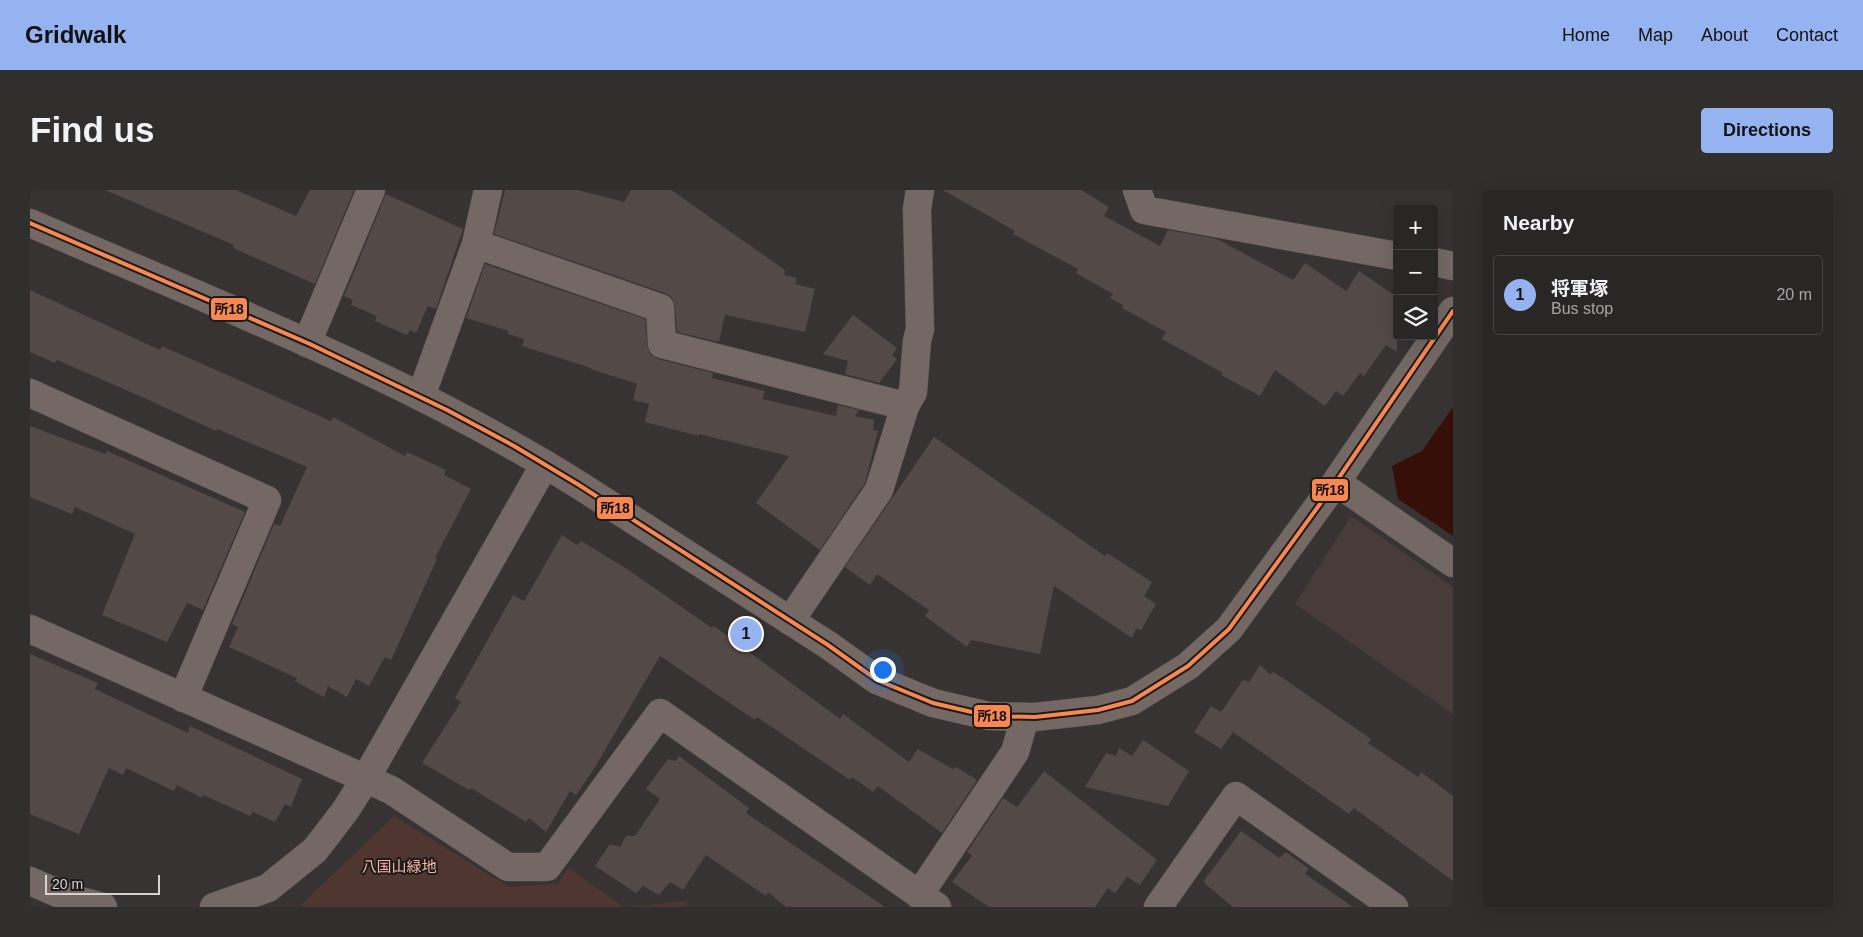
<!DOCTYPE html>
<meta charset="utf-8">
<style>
:root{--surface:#292626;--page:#312e2e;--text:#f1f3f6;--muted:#a5a5a7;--line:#454343;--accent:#95b2f1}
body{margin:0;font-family:Arial,"Noto Sans JP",sans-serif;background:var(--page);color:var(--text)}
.controls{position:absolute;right:15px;top:15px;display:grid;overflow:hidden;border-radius:5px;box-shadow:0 5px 20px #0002}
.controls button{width:45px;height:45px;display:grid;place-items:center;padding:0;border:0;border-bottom:1px solid var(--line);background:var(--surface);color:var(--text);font:25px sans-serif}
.scale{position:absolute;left:15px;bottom:12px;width:115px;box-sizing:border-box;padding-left:5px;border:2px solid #d5d2d1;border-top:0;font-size:14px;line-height:18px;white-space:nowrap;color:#d5d2d1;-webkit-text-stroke:4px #1d1a1a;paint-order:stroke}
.you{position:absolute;left:852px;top:479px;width:18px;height:18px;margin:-12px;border:4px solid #fff;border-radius:50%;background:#1a73e8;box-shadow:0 0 0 8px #1a73e833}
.badge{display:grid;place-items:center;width:32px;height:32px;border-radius:50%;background:var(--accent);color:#111;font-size:16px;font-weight:700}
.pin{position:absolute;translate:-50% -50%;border:2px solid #fff;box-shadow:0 1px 5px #0006}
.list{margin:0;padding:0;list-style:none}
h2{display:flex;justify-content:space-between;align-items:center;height:65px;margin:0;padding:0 20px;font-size:21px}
h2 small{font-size:16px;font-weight:400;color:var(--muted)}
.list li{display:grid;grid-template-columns:32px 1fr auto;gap:15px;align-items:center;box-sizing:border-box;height:80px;margin:0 10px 10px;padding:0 10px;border:1px solid var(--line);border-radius:5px}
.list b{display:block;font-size:19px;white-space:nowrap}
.list p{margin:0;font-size:16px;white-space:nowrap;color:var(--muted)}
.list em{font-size:16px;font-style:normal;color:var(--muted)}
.icon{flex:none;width:28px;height:28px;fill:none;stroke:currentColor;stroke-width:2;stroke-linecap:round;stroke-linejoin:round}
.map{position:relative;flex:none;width:1423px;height:717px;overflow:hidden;border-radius:5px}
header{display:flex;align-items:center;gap:30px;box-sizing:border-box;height:70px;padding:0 25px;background:var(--accent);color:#111}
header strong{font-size:24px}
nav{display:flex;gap:28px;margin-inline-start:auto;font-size:18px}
.intro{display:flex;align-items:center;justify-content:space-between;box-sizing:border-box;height:120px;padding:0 30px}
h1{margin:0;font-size:35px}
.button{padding:12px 22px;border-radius:5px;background:var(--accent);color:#111;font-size:18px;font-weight:700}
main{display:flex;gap:30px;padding:0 30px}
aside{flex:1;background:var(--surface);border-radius:5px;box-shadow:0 5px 20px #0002}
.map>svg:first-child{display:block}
.built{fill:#473c3a}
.green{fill:#4f3631}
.water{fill:#360f09}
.building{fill:#534947}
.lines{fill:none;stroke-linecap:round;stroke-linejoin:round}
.minor-casing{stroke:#53504f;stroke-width:29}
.tertiary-casing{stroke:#53504f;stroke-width:29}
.minor{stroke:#746865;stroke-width:28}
.tertiary{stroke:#746865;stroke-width:28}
.bus-1-casing{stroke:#1d1a1a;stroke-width:8}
.bus-1{stroke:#f88751;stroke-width:4}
.labels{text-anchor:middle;stroke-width:4;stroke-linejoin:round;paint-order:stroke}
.park-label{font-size:15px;fill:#f8b5a8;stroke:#1d1a1a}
.line-badge{stroke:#1d1a1a;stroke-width:2}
.pale-badge-label{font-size:14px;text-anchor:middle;font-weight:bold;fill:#111}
</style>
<header>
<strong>Gridwalk</strong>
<nav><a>Home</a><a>Map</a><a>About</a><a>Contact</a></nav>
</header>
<div class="intro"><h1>Find us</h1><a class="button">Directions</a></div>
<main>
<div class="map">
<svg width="1423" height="717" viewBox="0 0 1423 717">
<rect width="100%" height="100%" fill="#373332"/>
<path class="built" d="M 1321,326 L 1423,397 L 1423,524 L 1265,414 Z"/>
<path class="green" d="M 364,626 L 479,697 L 527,694 L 539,678 L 594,717 L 270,717 L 270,716 Z
M 656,711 L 658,717 L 599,717 Z"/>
<path class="water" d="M 1423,217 L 1423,346 L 1368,309 L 1362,276 L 1392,261 Z"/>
<path class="building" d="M 75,0 L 206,0 L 266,26 L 280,0 L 324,0 L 285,94 L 203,58 L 204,55 Z
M 475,0 L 548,0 L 594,12 L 601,0 L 641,0 L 755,80 L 754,85 L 767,88 L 765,94 L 785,99 L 775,142 L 695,125 L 689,152 L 647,142 L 645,117 L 642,108 L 635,103 L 464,44 Z
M 913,0 L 1051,0 L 1079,17 L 1074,26 L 1130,56 L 1138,40 L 1187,49 L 1263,90 L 1275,73 L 1316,101 L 1329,81 L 1367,107 L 1367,162 L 1356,155 L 1334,186 L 1330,183 L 1313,206 L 1306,201 L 1295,216 L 1245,180 L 1230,206 L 1191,185 L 1193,183 L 1132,149 L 1136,142 L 1092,118 L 1093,115 L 1080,108 L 1083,104 L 1046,83 L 1048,79 L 983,44 L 985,41 Z
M 356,4 L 433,39 L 406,119 L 398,116 L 386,143 L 380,140 L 377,145 L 345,131 L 347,126 L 321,115 L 323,110 L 314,106 Z
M 455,74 L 615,129 L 617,155 L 620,164 L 628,169 L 683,183 L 682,188 L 735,201 L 732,209 L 806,226 L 808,215 L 829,220 L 825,226 L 844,230 L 843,240 L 848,241 L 835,293 L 790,360 L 726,313 L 759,266 L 669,244 L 669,246 L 615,232 L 619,214 L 603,210 L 607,194 L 561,179 L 561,178 L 492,156 L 494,149 L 478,144 L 479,141 L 436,128 Z
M 0,100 L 130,160 L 132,156 L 301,231 L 303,227 L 375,266 L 377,262 L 416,280 L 414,285 L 441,299 L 405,368 L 407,369 L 368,455 L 361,470 L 355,467 L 339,496 L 326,489 L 317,507 L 298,496 L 294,507 L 265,491 L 267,488 L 199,457 L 208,437 L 202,434 L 244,334 L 250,336 L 277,277 L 187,239 L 186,241 L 112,207 L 27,170 L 25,173 L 0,162 Z
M 823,125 L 867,158 L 862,165 L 867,169 L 849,193 L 815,184 L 818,171 L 793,164 Z
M 0,236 L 75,264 L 77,261 L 215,322 L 173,420 L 157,413 L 137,452 L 72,425 L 105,344 L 45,317 L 42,324 L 0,307 Z
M 904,247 L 1075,366 L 1077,363 L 1122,392 L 1114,406 L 1126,414 L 1111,440 L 1106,439 L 1102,448 L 1024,396 L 1010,464 L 941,450 L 937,457 L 895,426 L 899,420 L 847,384 L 840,395 L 815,377 Z
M 532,345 L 547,355 L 551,351 L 597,379 L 682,438 L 684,436 L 810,529 L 813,524 L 879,572 L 888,559 L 923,579 L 926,577 L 947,590 L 912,643 L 848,596 L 843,602 L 822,587 L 820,590 L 727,527 L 725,530 L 630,466 L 564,579 L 546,605 L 540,601 L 516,642 L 499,628 L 496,632 L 441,598 L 439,600 L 392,573 L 431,512 L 425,508 L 483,405 L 494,411 Z
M 0,464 L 68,493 L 65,499 L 158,543 L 160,536 L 272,589 L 261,617 L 255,614 L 245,632 L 223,622 L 220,626 L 173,605 L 172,608 L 147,595 L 144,601 L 96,578 L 93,585 L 79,578 L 49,644 L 0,624 Z
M 1230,475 L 1240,484 L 1244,482 L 1341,549 L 1338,553 L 1388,587 L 1391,582 L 1423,606 L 1423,691 L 1324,618 L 1319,624 L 1203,542 L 1191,559 L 1164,542 L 1181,516 L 1191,522 L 1213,490 L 1219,492 Z
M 1113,550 L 1159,581 L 1138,616 L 1055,597 L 1076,563 L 1086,566 L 1089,558 L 1102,566 Z
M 649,566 L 719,618 L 716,623 L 855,717 L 756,717 L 738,702 L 736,706 L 676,665 L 653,700 L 640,692 L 629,705 L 613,696 L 606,703 L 565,676 L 580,654 L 590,657 L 596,646 L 605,646 L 630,609 L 616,599 L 638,569 L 646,571 Z
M 1014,581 L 1127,670 L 1110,695 L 1097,687 L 1085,703 L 1078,698 L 1065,717 L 959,717 L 922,692 L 942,666 L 937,662 L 973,608 L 987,617 Z
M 1211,641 L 1249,668 L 1256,662 L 1279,679 L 1275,684 L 1323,717 L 1203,717 L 1173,692 Z"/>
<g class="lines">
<defs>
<path id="minor" d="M 1107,0 L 1114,20 L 1367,66
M 446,54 L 630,118 L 632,154 L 875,216
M 1404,72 L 1423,76
M 277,153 L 341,0
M 0,203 L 237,310 L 153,508
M 391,206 L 446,54 L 458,0
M 760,431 L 849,300 L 875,216 L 883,202 L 887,151 L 890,139 L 887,19 L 890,0
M 0,439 L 361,600 L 478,677 L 517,677 L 630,523 L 907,717
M 889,705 L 985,562 L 995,527
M 1128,717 L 1206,606 L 1364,717"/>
<path id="tertiary" d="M 0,33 C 186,114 377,187 549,295 L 798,455 L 847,490 L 903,513 L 959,526 L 1005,527 L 1068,520 L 1102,511 L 1158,476 L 1199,439 L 1306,292 L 1423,121
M 1306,292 L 1423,373
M 0,691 L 39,708 L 73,717
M 184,717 L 238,698 L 285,660 L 315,621 L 336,588 L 515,274"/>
</defs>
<use href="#minor" class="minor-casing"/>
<use href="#tertiary" class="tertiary-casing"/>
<use href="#minor" class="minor"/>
<use href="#tertiary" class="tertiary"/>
<defs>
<path id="bus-1" d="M 0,33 L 280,154 L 417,220 L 484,256 L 549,295 L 798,455 L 847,490 L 903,513 L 959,526 L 1005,527 L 1068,520 L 1102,511 L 1158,476 L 1199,439 L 1306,292 L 1423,121"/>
</defs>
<use href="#bus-1" class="bus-1-casing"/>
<use href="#bus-1" class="bus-1"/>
</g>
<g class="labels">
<g class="park-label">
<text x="369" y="682">八国山緑地</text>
</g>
</g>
<g class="line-badge">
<rect x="180" y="107" width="38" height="24" rx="5" fill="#f88751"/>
<rect x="1281" y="288" width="38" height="24" rx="5" fill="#f88751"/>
<rect x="566" y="306" width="38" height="24" rx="5" fill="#f88751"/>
<rect x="943" y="514" width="38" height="24" rx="5" fill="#f88751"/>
</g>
<g class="pale-badge-label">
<text x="199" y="124">所18</text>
<text x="1300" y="305">所18</text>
<text x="585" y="323">所18</text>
<text x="962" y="531">所18</text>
</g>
</svg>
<div class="controls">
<button>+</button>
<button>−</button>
<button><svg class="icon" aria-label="layers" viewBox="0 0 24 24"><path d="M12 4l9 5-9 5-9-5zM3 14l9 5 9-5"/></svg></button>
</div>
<div class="scale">20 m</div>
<div class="you"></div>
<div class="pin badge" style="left:716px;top:444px">1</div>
</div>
<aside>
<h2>Nearby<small></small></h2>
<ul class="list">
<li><span class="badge">1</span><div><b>将軍塚</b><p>Bus stop</p></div><em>20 m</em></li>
</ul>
</aside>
</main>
